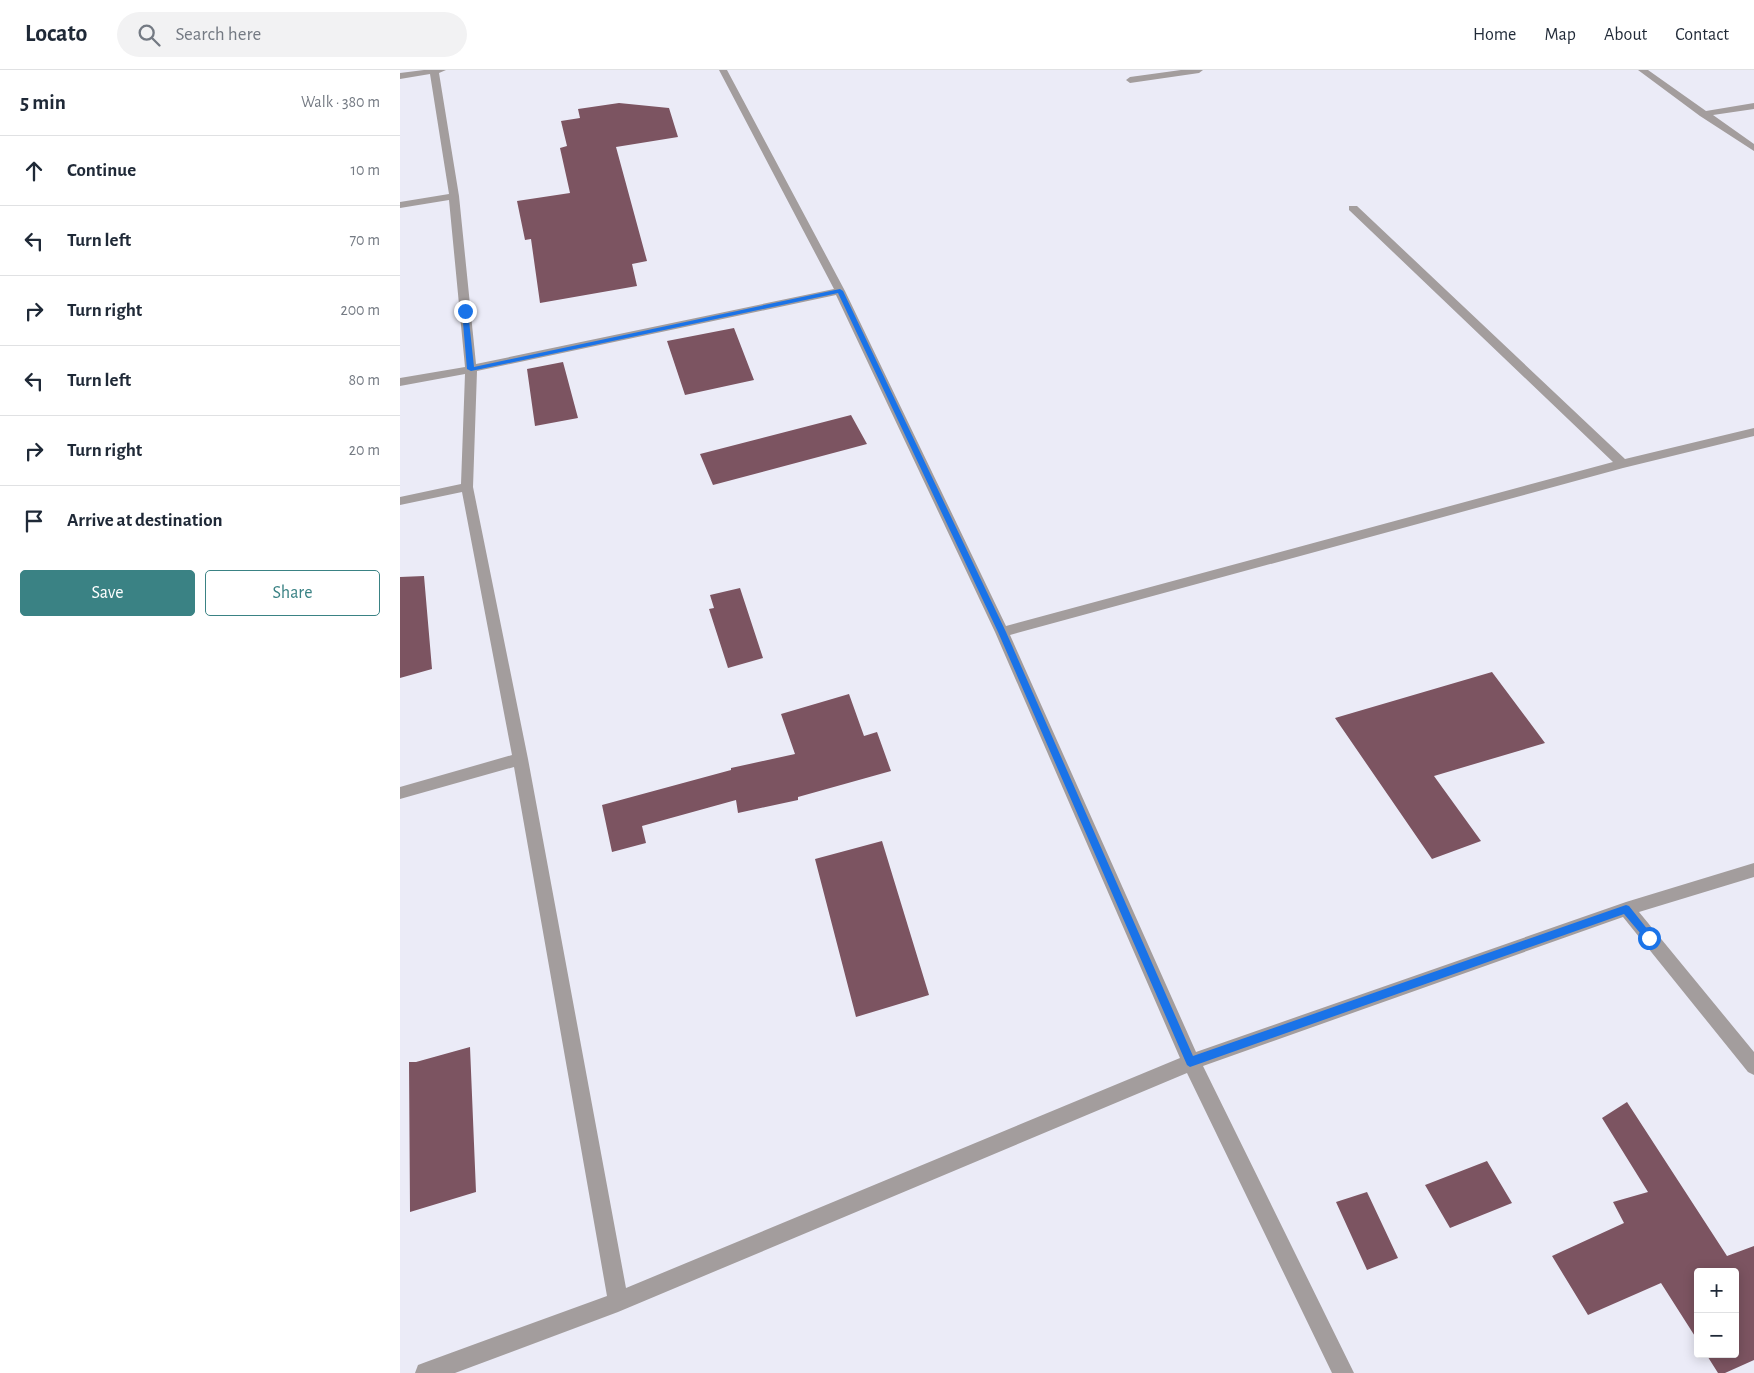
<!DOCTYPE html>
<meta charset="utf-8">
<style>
:root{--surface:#fff;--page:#f2f2f3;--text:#1f2937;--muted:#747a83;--line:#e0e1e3;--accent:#3a8284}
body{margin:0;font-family:"Alegreya Sans",sans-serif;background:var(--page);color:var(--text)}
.controls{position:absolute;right:15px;bottom:15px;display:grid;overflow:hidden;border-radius:5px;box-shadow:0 2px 12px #0003}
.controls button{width:45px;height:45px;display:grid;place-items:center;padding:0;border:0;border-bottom:1px solid var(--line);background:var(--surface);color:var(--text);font:25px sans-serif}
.stop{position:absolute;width:15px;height:15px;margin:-11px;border:4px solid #1a73e8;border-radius:50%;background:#fff}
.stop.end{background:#1a73e8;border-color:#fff;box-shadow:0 1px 5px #0008}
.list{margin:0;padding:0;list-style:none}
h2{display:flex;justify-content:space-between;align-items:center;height:65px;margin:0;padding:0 20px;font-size:21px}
h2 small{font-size:16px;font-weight:400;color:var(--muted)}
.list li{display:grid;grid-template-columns:32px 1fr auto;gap:15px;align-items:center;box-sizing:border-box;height:70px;padding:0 20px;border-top:1px solid var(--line)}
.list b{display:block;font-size:19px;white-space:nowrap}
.list em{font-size:16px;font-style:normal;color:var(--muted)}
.actions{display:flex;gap:10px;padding:15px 20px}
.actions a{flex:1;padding:11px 0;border:1px solid var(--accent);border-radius:5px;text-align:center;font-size:18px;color:var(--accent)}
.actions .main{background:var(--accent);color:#fff}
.icon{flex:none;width:28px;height:28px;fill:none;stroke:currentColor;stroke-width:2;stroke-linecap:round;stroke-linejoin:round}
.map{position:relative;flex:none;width:1354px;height:1303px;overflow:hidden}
header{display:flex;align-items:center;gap:30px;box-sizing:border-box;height:70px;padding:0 25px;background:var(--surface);border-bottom:1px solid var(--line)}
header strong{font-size:24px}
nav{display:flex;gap:28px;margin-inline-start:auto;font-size:18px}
.search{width:350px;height:45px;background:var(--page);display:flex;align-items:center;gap:12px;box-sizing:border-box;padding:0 18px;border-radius:28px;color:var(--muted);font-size:19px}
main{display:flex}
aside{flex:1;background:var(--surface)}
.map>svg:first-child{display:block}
.building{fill:#7c5461}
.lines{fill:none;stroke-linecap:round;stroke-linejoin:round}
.street{fill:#a39d9d;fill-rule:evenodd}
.route{fill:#1a73e8}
</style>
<header>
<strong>Locato</strong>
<div class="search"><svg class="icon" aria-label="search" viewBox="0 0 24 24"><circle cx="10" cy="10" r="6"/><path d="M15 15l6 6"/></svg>Search here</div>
<nav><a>Home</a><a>Map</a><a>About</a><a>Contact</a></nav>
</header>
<main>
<aside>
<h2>5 min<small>Walk · 380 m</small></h2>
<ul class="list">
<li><svg class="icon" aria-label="ahead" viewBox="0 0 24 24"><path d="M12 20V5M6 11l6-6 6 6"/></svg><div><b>Continue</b></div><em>10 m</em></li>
<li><svg class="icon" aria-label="left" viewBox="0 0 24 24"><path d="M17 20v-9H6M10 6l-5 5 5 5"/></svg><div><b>Turn left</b></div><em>70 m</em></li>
<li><svg class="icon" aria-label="right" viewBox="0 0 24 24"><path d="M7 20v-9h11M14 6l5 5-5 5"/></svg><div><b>Turn right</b></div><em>200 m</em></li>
<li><svg class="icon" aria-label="left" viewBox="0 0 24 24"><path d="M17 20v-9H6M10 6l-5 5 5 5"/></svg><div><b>Turn left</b></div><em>80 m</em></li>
<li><svg class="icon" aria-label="right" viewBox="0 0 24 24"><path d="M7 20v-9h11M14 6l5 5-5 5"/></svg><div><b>Turn right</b></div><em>20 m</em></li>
<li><svg class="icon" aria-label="arrive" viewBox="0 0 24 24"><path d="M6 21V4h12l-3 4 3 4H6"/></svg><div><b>Arrive at destination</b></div></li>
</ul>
<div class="actions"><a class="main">Save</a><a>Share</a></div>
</aside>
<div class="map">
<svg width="1354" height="1303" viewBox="0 0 1354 1303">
<rect width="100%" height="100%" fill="#ebebf7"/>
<path class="building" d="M 219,33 L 269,38 L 278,67 L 216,77 L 247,191 L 232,194 L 237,216 L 140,233 L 131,169 L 125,170 L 117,131 L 170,123 L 160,78 L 167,76 L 161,51 L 180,48 L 178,39 Z
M 334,258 L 354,310 L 285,325 L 267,271 Z
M 163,292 L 178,348 L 135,356 L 127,299 Z
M 451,345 L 467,374 L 313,415 L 300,384 Z
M 24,506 L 32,599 L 0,608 L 0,507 Z
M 340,518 L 363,588 L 328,598 L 309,539 L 314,538 L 310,525 Z
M 1092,602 L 1145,673 L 1034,706 L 1081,771 L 1032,789 L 935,648 Z
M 449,624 L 464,666 L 477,662 L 491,701 L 398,727 L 398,730 L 338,743 L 336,730 L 242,756 L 246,773 L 212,782 L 202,735 L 331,700 L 331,698 L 395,684 L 381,644 Z
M 482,771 L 529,925 L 456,947 L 415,789 Z
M 70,977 L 76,1122 L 10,1142 L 9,992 L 16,992 Z
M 1227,1032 L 1327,1186 L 1354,1176 L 1354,1290 L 1325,1303 L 1318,1303 L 1306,1284 L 1335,1284 L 1335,1202 L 1298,1202 L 1298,1271 L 1261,1213 L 1188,1245 L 1152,1186 L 1224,1153 L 1213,1132 L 1248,1122 L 1202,1048 Z
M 1087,1091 L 1112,1133 L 1050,1158 L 1025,1115 Z
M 967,1122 L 998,1188 L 967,1200 L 936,1132 Z"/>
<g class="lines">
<path class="street" d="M 24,0 L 46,0 L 39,3 L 59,126 L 76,294 L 434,219 L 319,0 L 327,0 L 445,221 L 606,556 L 1213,392 L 949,140 L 949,136 L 957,136 L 1225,389 L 1354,358 L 1354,366 L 1223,398 L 610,565 L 796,982 L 1226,832 L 1354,793 L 1354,807 L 1239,842 L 1354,982 L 1354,1005 L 1348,1002 L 1223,847 L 803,996 L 954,1303 L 932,1303 L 787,1003 L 218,1242 L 55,1303 L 15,1303 L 18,1295 L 26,1292 L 207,1226 L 114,697 L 0,729 L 0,717 L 112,685 L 62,422 L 0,435 L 0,427 L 61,414 L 65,304 L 0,316 L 0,308 L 65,297 L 49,130 L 0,138 L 0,132 L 49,124 L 30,4 L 0,9 L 0,3 ZM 436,225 L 595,562 L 780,988 L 226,1218 L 128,689 L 73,417 L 77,301 Z
M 781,0 L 803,0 L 799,3 L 730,13 L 726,10 L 730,7 Z
M 1238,0 L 1248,0 L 1306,41 L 1354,33 L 1354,39 L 1313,45 L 1354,74 L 1354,81 L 1300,46 Z"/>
</g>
<path class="route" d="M 440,219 L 443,221 L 606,562 L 793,986 L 1226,835 L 1229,836 L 1252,865 L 1252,870 L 1246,870 L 1224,844 L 790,997 L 787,995 L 598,562 L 438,223 L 71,301 L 67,299 L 62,241 L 65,240 L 68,241 L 74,297 Z"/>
</svg>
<div class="controls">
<button>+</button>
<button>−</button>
</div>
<div class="stop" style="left:1249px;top:868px"></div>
<div class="stop end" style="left:65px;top:241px"></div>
</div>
</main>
